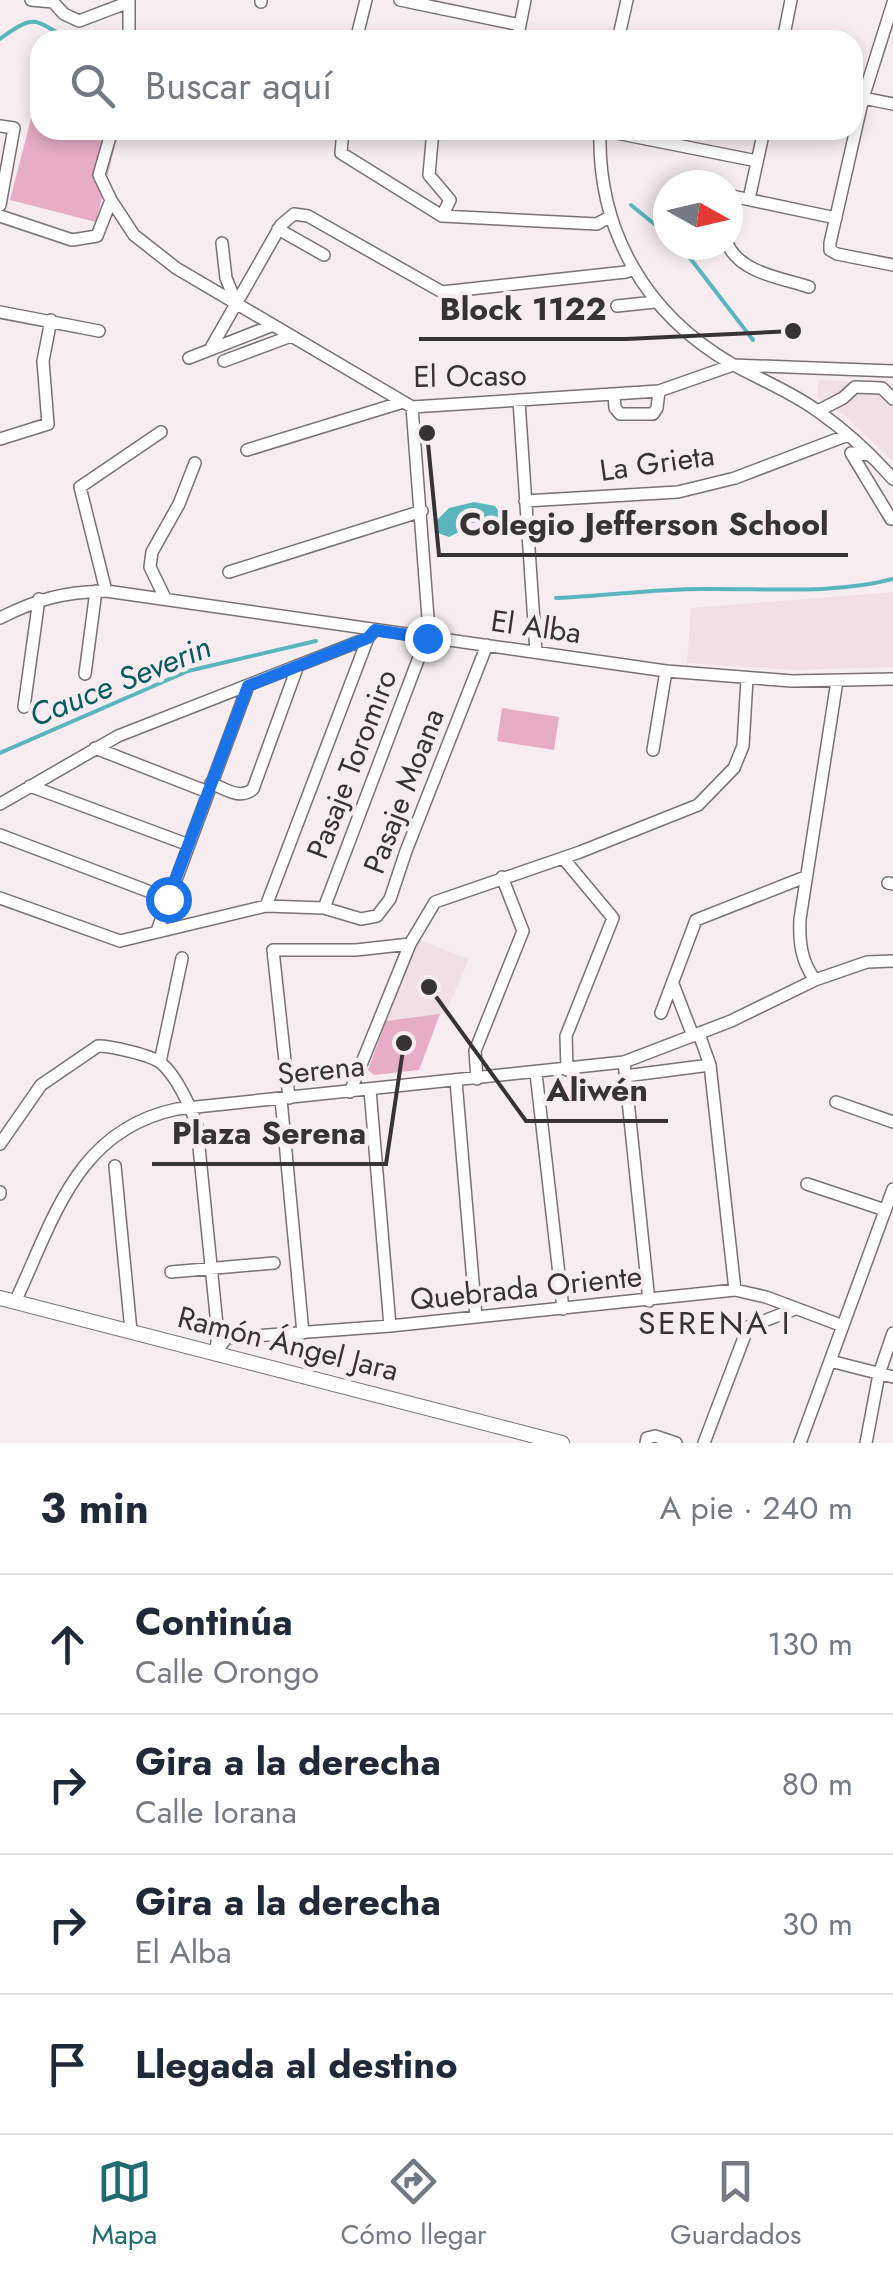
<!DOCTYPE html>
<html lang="es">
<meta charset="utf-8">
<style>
:root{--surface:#fff;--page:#f2f2f3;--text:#1f2937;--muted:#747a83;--line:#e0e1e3;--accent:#1f6b71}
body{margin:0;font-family:Jost,sans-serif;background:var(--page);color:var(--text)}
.compass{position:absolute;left:653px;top:170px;width:90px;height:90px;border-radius:50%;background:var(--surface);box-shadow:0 5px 15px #0003;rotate:98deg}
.stop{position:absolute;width:30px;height:30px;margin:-22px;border:8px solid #1a73e8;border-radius:50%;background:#fff}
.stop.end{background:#1a73e8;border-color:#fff;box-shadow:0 2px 10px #0008}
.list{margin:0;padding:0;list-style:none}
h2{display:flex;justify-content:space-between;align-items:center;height:130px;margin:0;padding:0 40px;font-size:42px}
h2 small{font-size:32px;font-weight:400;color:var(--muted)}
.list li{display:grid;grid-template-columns:65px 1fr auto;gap:30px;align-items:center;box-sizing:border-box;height:140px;padding:0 40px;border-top:2px solid var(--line)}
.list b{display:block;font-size:38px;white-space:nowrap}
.list p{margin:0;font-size:32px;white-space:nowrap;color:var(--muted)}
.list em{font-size:32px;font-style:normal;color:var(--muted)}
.icon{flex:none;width:55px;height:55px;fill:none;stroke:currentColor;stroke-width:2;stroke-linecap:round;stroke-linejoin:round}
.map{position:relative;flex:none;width:893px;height:1443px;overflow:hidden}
.search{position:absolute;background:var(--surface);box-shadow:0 5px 15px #0003;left:30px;right:30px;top:30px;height:110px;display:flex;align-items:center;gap:25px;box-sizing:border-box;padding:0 35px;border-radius:30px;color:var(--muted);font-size:38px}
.sheet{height:690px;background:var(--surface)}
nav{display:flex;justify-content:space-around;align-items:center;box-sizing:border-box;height:140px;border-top:2px solid var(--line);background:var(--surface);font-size:28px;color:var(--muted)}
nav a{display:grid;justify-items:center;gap:5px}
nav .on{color:var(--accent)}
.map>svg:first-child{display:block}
.built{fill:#f1dfe6}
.green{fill:#e6adc5}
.water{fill:#5ab6be}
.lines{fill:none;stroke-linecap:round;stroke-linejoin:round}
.stream{stroke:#5ab6be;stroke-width:4}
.minor-casing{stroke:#797174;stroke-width:14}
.major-casing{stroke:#797174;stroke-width:16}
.minor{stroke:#fff;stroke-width:11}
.major{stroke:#fff;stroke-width:14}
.route{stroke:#1a73e8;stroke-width:12}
.labels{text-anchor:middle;stroke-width:9;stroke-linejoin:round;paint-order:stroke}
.street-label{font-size:30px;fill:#373335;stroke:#f7edf1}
.water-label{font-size:32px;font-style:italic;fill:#065a60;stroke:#f7edf1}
.neighbourhood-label{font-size:32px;letter-spacing:2.5px;fill:#373335;stroke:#f7edf1}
.leader{fill:none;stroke:#373335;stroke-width:4}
.callout-dot{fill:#373335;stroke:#f7edf1;stroke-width:4}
.callout-label{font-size:32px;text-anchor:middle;font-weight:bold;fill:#373335;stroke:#f7edf1;stroke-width:9;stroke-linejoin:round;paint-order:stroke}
</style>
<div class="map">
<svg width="893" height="1443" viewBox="0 0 893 1443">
<rect width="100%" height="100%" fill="#f7edf1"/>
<path class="built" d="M 819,380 L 893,384 L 893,461 L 844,415 L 817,397 Z
M 893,592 L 893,667 L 794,670 L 687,663 L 691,608 Z
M 419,940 L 469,959 L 445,1014 L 386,1021 Z"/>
<path class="green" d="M 40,84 L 40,130 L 119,130 L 96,222 L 10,200 Z
M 502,708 L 559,717 L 554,750 L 497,741 Z
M 440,1014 L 419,1070 L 374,1075 L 368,1070 L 386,1021 Z"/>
<path class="water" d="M 474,502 L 495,506 L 502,516 L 498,527 L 488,532 L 481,532 L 476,523 L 463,523 L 459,532 L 449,537 L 438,533 L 435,522 L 449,508 Z"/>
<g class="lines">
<path class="stream" d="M 0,39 C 42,7 35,27 76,40
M 631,205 L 668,235
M 680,245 L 753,340
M 556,598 C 605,596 653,589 702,589 C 765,588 831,595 893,579
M 0,753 L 188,671 L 316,641"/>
<defs>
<path id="minor" d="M 31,0 L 53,2 L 64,14 L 79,21 L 129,2
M 400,0 L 520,25
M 261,2 L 261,0
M 893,3 L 863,98 L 830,243 L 830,250 L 837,254 L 893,265
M 129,40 L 129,0
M 356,40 L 366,0
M 517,40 L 525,0
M 618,40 L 627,0
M 783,40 L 791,0
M 853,96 L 893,104
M 0,126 L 14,128 L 0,205
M 112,130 L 99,175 L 111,200 L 134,235 L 176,268 L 412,407 L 659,391 L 733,365 L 893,371
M 343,130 L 341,153 L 442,216 L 597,224 L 609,217
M 433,130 L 429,175 L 450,200 L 442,216
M 600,130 C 597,230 645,314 732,364 C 761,380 792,392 819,412 C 846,431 871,454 893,479
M 601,130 L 757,161
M 749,199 L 764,130
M 0,216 L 72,240 L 97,236 L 111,200
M 728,217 L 732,196 L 836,218
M 278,229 L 324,255
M 222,243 L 226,278 L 235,300
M 728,245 C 741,273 782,278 809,287
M 617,306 L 655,302
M 0,312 L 99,331
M 212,346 L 281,225 L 294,214 L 308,216 L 442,292 L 626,272 L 632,269
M 189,358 L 271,326
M 224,361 L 291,336
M 614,395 L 615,408 L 620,414 L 653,414 L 657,408 L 659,391
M 519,401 L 536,652
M 818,411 L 843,398 L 855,387 L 882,388 L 893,399
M 0,439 L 48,424 L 43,361 L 51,320
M 247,450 L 400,403
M 870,455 L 851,453 L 891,519
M 525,501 L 678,492 L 735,478 L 848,435
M 229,572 L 422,511
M 106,591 L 80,487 L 161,432
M 165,598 L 150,567 L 152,552 L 179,504 L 195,463
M 0,618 C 38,599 63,592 106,591 L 666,671 L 792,681 L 893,679
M 85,674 L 96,591
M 24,707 L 39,599
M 95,748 L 208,792
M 653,750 L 666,671
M 211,783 C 225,789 240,800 253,789 L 297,668
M 30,786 L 189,845
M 0,804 L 118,736 L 368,638 L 375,630
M 0,835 L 169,899
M 563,858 L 613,918 L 566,1036 L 567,1070
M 888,883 L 893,884
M 0,898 L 120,941 L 266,906 L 324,908 L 361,919 L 377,916 L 390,899 L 406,851 L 487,645
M 266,906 L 368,638
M 324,908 L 429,631 L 412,407
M 157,931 L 248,686
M 815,980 C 801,961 799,942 800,919 L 837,681
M 673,984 L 693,1036
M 661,1013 L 696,920 L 805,877
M 699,1034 L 710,1065 L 735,1290
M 160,1062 L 182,958
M 624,1062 L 649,1301
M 536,1073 L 563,1309
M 625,1076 L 710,1065
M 477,1079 L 475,1051 L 523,931 L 502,877
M 456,1081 L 476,1317
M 370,1090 L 390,1326
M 350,1092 L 410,944 L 435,902 L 580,852 L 698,805 L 734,768 L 743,746 L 747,679
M 289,1098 L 273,950 L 356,950 L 410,944
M 281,1099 L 303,1333
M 836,1102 L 893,1122
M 0,1144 L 41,1085 L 98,1046 C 111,1046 151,1055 161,1063 C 176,1075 192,1109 197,1127 L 218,1335 L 216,1349
M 115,1166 L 131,1331
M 807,1184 L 885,1210
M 0,1192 L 0,1194
M 171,1272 L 274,1263
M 15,1302 C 54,1219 76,1130 177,1109 L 624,1062 L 731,1021 L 815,980 L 867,962 L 893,961
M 216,1353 L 226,1338 L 390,1326 L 735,1290 L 766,1297 L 843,1326
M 830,1361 L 893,1377
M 646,1443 L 647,1438 L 655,1436 L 676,1443
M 704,1443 L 748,1327 L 795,1309
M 800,1443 L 893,1189
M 866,1443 L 879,1374 L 893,1333"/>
<path id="major" d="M 0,1298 L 562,1443"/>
</defs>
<use href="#minor" class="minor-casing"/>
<use href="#major" class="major-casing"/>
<use href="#minor" class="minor"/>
<use href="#major" class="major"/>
</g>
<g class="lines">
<path class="route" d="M 168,899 L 248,686 L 368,638 L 375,630 L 427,638"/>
</g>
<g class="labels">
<g class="street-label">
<text transform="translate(470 376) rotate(-1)" y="10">El Ocaso</text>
<text transform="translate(657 463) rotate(-8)" y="10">La Grieta</text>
<text transform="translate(536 627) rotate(8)" y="10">El Alba</text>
<text transform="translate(352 764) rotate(-69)" y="10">Pasaje Toromiro</text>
<text transform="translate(404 791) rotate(-69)" y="10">Pasaje Moana</text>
<text transform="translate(321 1070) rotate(-6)" y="10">Serena</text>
<text transform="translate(526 1288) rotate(-6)" y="10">Quebrada Oriente</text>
<text transform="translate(288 1344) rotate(14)" y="10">Ramón Ángel Jara</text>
</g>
<g class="water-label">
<text transform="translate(120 681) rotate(-22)" y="11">Cauce Severin</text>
</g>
<g class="neighbourhood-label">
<text x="715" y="1334">SERENA I</text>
</g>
</g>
<path class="leader" d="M793 331L626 339H419M427 433L439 555H848M429 987L526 1121H668M404 1043L386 1164H152"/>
<g class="callout-dot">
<circle cx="793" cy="331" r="10"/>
<circle cx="427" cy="433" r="10"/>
<circle cx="429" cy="987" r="10"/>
<circle cx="404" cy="1043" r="10"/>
</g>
<g class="callout-label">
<text x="523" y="320">Block 1122</text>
<text x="644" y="535">Colegio Jefferson School</text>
<text x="597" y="1101">Aliwén</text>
<text x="269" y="1144">Plaza Serena</text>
</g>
</svg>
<svg class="compass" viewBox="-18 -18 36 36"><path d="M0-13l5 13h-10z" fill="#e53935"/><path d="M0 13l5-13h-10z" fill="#747a83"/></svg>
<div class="stop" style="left:168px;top:899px"></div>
<div class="stop end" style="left:427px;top:638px"></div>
<div class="search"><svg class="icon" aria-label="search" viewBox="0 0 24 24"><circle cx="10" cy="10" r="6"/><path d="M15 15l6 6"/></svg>Buscar aquí</div>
</div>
<section class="sheet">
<h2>3 min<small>A pie · 240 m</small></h2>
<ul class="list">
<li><svg class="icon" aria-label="ahead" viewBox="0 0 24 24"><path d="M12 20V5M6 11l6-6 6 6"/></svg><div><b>Continúa</b><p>Calle Orongo</p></div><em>130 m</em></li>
<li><svg class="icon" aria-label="right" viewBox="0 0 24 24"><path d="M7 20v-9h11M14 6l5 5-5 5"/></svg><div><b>Gira a la derecha</b><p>Calle Iorana</p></div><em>80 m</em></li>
<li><svg class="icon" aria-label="right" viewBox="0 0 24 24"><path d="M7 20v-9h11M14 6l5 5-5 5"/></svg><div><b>Gira a la derecha</b><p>El Alba</p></div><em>30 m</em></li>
<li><svg class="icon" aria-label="arrive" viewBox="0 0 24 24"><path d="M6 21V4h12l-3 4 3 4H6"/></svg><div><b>Llegada al destino</b></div></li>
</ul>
</section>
<nav>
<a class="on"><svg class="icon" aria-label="map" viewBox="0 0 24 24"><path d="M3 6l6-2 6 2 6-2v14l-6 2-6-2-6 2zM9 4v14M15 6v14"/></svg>Mapa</a>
<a><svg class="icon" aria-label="directions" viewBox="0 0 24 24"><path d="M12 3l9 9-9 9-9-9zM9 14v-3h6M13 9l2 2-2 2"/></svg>Cómo llegar</a>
<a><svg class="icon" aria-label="saved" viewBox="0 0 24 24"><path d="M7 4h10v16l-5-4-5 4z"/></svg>Guardados</a>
</nav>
